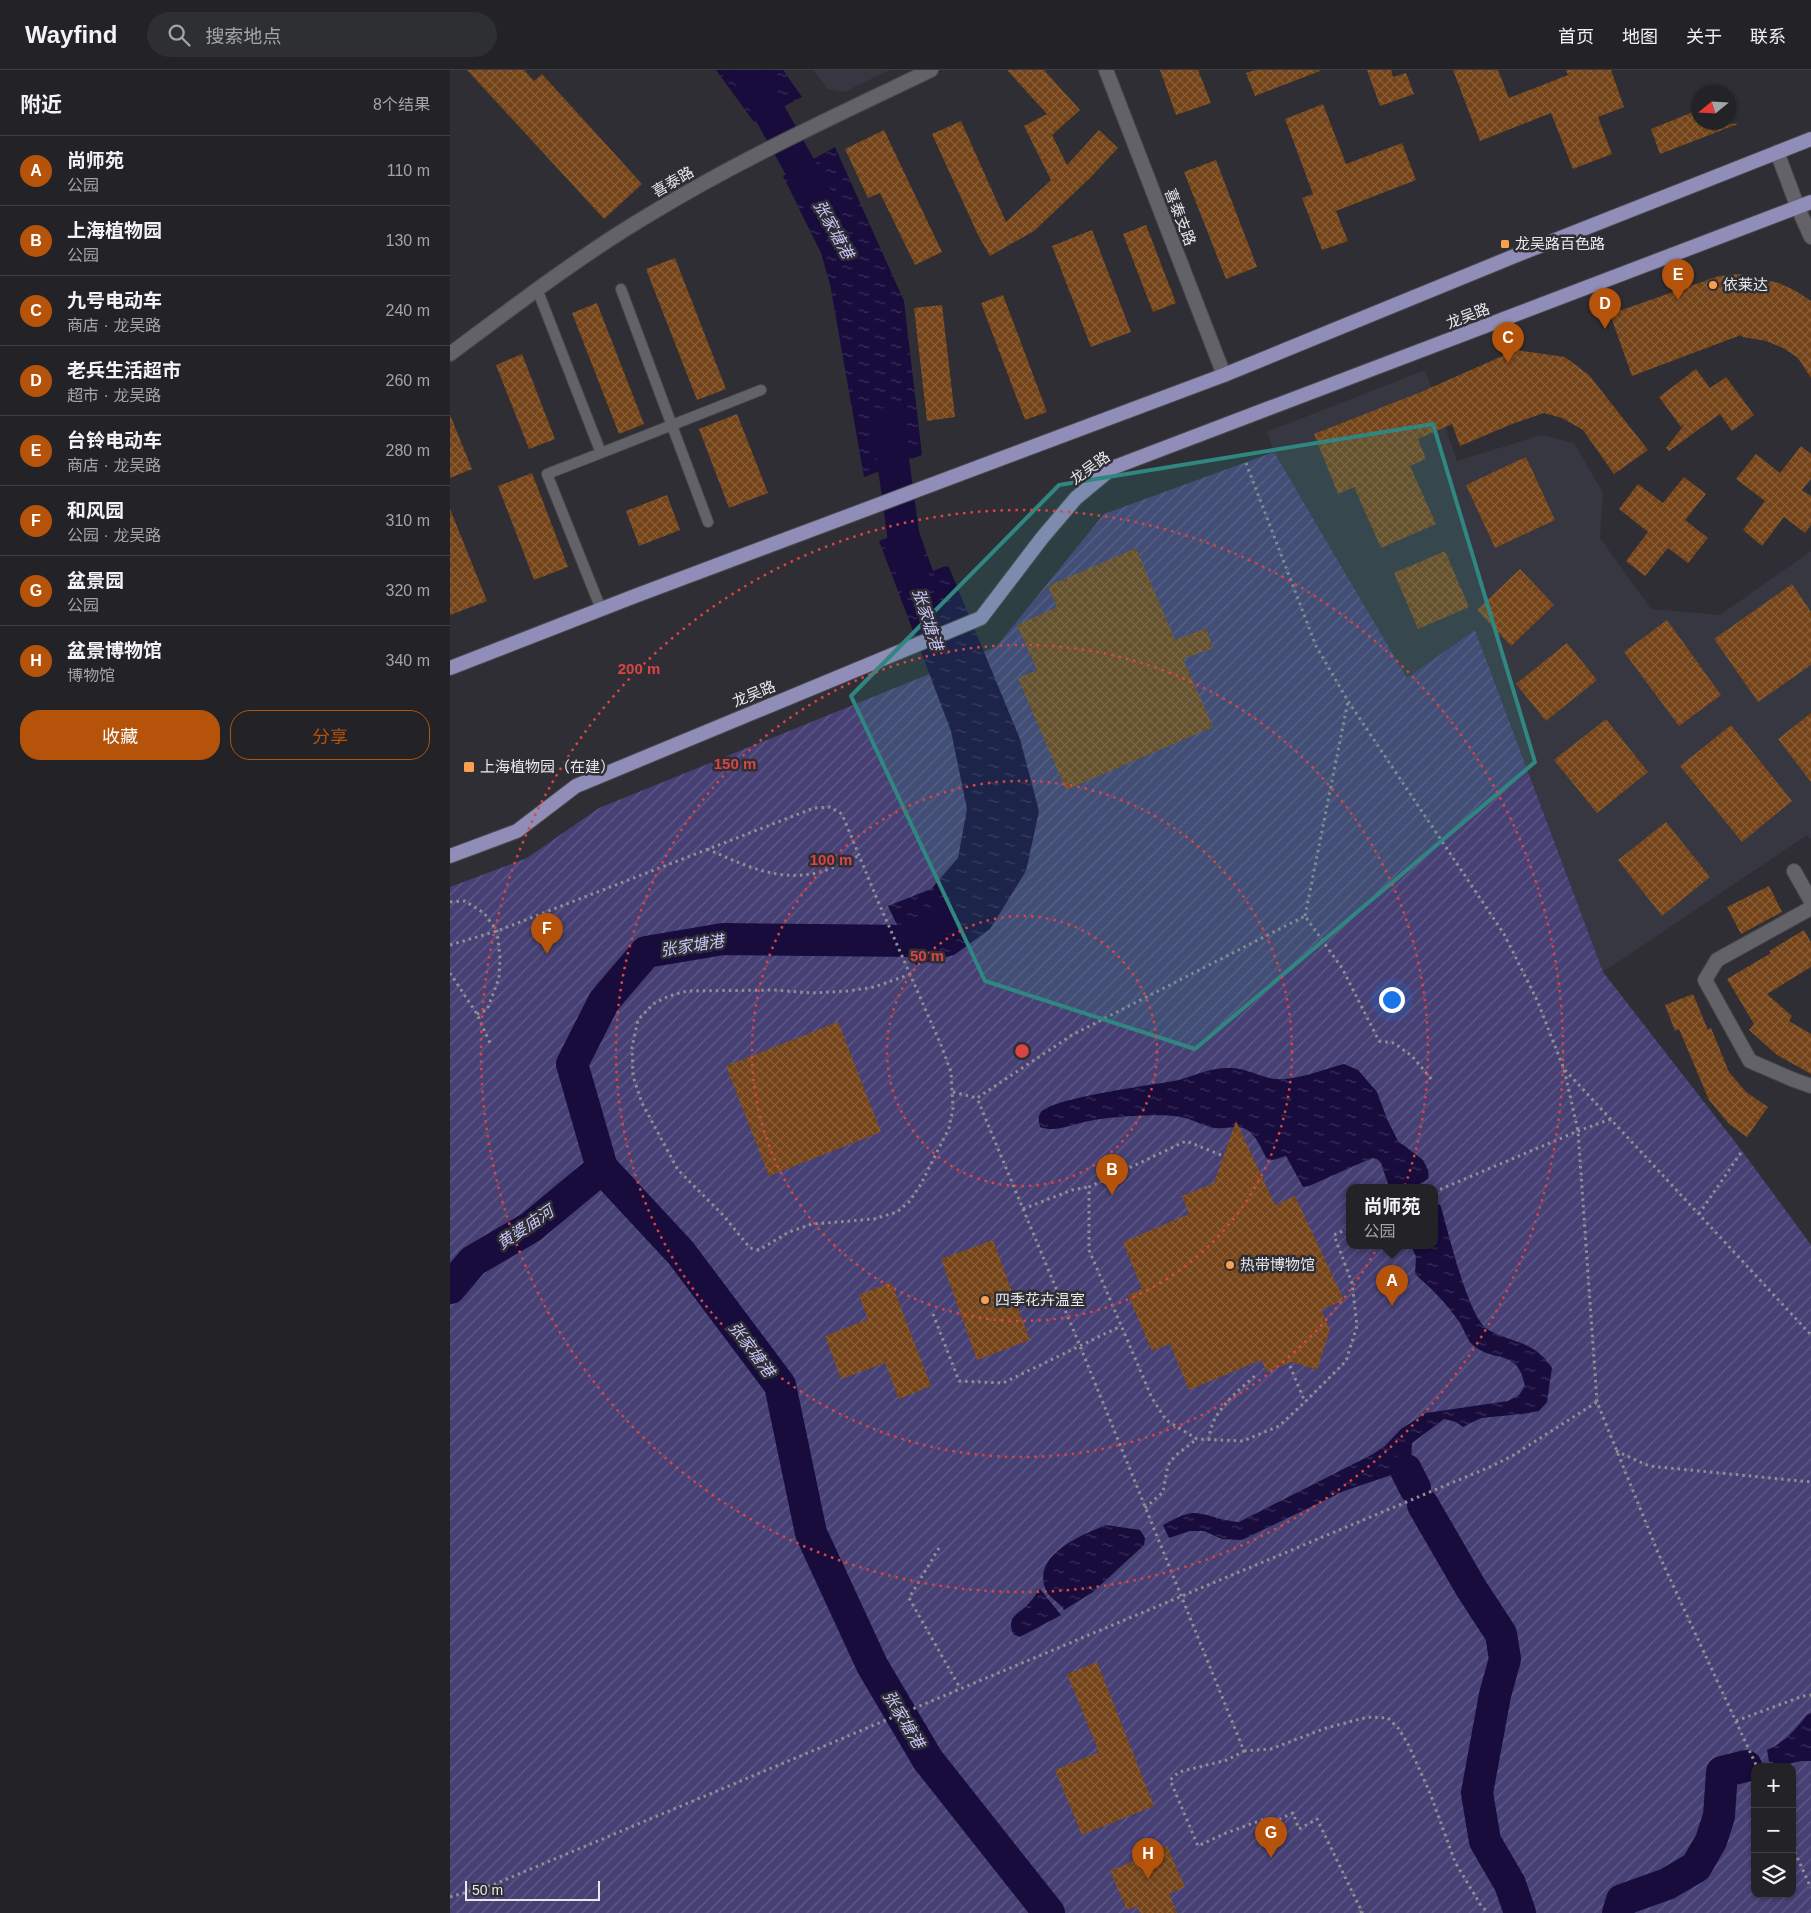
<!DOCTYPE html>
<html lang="zh">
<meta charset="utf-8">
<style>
:root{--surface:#222227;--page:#2e2f33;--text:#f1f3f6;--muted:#a2a4a7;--line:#3f3f44;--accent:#b45309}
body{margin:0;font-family:Helvetica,"Noto Sans SC",sans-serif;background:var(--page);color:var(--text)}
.controls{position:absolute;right:15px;bottom:15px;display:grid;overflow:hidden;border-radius:10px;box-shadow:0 1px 4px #0004}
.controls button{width:45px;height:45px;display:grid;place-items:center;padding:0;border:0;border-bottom:1px solid var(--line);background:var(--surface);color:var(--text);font:25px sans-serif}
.compass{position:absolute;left:1241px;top:15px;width:45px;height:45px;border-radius:50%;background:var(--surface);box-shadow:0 1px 4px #0004;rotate:252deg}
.scale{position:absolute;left:15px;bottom:12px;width:135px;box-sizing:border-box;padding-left:5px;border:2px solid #e9e9ec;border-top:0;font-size:14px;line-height:18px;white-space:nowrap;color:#e9e9ec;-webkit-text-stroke:4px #2e2e34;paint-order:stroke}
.you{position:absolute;left:941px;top:929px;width:18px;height:18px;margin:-12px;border:4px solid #fff;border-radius:50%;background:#1a73e8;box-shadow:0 0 0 8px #1a73e833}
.badge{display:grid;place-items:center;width:32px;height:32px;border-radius:50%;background:var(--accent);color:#fff;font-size:16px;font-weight:700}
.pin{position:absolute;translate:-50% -41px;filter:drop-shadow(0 1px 2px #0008)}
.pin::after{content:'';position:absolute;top:26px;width:18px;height:15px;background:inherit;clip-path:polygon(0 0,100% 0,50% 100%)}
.popup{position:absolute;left:896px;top:1114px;width:92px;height:65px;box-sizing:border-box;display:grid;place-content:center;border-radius:10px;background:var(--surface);filter:drop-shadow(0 1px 4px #0005);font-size:16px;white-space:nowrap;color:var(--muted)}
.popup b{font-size:19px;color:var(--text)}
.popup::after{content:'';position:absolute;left:50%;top:100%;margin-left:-10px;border:10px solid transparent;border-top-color:var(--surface)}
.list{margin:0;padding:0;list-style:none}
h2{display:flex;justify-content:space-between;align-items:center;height:65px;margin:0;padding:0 20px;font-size:21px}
h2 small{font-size:16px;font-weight:400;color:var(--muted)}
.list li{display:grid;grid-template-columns:32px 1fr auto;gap:15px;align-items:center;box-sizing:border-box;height:70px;padding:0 20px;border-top:1px solid var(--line)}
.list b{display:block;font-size:19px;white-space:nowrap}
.list p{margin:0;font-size:16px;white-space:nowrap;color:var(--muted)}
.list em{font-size:16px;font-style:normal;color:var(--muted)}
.actions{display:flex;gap:10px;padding:15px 20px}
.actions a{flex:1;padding:11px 0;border:1px solid var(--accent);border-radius:20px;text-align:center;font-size:18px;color:var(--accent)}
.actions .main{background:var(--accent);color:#fff}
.icon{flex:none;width:28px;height:28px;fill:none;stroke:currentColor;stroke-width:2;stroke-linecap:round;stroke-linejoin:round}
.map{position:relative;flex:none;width:1361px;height:1843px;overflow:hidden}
header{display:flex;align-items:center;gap:30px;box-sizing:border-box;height:70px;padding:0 25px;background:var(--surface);border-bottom:1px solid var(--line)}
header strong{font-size:24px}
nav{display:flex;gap:28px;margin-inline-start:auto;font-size:18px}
.search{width:350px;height:45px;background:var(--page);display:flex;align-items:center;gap:12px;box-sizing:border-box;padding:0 18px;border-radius:28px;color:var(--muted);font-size:19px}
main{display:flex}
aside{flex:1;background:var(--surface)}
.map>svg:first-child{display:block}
.built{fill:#373742}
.garden{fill:url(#garden-furrows);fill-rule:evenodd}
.water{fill:url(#water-ripples)}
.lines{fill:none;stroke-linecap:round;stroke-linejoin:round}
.river{stroke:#180c3d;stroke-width:32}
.building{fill:url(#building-cross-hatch)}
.service-casing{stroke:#49494d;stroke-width:12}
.minor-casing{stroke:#49494d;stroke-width:16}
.tertiary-casing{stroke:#49494d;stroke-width:16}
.primary-casing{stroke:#49494d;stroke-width:16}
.path{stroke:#909094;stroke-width:3;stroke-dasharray:2.5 4;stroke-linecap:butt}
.service{stroke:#626268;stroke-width:10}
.minor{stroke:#626268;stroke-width:14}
.tertiary{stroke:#626268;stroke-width:14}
.primary{stroke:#908db9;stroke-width:14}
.marked{fill:#308781;fill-opacity:0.2;stroke:#308781;stroke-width:4;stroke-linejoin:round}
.ring{fill:none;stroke:#d94545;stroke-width:2.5;stroke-dasharray:2.5 5}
.poi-dot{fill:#fa9f4f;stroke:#2e2e34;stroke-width:2}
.labels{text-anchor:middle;stroke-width:5;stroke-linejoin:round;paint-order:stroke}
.street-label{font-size:15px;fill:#e9e9ec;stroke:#2e2e34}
.poi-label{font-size:15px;fill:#e9e9ec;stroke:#2e2e34;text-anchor:start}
.water-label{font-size:16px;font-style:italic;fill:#c9c6f9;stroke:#2e2e34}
.centre{fill:#d94545;stroke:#2e2e34;stroke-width:2.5}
.ring-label{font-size:15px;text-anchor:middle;font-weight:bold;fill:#d94545;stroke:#2e2e34;stroke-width:5;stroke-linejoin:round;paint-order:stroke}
</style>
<header>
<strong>Wayfind</strong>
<div class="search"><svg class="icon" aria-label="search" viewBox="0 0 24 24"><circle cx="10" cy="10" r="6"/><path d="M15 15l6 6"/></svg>搜索地点</div>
<nav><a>首页</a><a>地图</a><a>关于</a><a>联系</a></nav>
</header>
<main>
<aside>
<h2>附近<small>8个结果</small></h2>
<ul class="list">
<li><span class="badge">A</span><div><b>尚师苑</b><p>公园</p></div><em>110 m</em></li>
<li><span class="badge">B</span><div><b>上海植物园</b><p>公园</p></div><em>130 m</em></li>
<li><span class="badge">C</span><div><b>九号电动车</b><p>商店 · 龙吴路</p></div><em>240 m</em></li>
<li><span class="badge">D</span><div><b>老兵生活超市</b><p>超市 · 龙吴路</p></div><em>260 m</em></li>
<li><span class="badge">E</span><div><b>台铃电动车</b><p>商店 · 龙吴路</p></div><em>280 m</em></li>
<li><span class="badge">F</span><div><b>和风园</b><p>公园 · 龙吴路</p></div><em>310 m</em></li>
<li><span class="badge">G</span><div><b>盆景园</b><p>公园</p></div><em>320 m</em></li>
<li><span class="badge">H</span><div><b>盆景博物馆</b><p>博物馆</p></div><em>340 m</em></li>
</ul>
<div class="actions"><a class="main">收藏</a><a>分享</a></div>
</aside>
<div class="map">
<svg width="1361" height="1843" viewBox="0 0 1361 1843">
<defs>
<pattern id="garden-furrows" width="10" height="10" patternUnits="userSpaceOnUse" patternTransform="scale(1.25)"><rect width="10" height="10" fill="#464074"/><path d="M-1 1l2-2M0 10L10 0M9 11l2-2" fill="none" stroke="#615c88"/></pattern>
<pattern id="water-ripples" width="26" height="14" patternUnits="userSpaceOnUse" patternTransform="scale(1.25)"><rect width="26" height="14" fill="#180c3d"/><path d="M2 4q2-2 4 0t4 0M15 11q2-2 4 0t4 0" fill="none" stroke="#3a2f59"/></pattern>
<pattern id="building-cross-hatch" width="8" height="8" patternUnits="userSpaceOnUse" patternTransform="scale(1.25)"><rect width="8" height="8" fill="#744418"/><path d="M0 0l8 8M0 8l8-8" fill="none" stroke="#885f3a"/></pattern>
</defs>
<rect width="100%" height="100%" fill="#2e2e34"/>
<path class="built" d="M 363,0 L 440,0 L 394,22 L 378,19 Z
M 975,300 L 1007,391 L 1091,365 L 1124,373 L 1153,423 L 1150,468 L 1201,539 L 1270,545 L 1361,481 L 1361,770 L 1357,765 L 1153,902 L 1025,560 L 957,608 L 824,382 L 817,362 Z"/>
<path class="garden" d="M 824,382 L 957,608 L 1025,560 L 1153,902 L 1292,1081 L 1361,1175 L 1361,1843 L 0,1843 L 0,817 L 77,788 L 149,738 L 546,577 L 654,444 ZM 900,1117 L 984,1117 L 984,1175 L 900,1175 ZM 1305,1697 L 1342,1697 L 1342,1824 L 1305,1824 Z"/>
<path class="water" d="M 266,0 L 333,0 L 352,27 L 304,52 Z
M 385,77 L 454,231 L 472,385 L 414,407 L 380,214 L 371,183 L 333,106 Z
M 467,456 L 483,501 L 498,495 L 570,669 L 589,741 L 576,801 L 540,859 L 504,885 L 466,895 L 438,836 L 481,819 L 508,788 L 517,739 L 501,661 L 429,471 Z
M 894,994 L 908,1000 L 927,1022 L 937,1049 L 948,1071 L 973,1090 L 978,1100 L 979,1108 C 967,1118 954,1117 939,1117 L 931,1093 L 927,1089 L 922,1088 L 859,1116 L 853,1117 L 836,1086 L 823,1090 L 817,1089 C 810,1077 804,1057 787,1057 C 779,1057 772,1059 764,1058 C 753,1056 742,1049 731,1047 C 710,1043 660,1047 639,1051 C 623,1054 606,1063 590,1057 C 589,1052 587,1047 591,1042 C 603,1028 701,1015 724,1011 C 743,1007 759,997 780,998 C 800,998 813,1011 835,1009 C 856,1007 874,999 894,994 Z
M 990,1134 C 998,1159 1017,1245 1037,1259 C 1054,1270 1078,1271 1092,1286 C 1096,1289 1099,1294 1102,1298 L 1097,1332 L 1089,1341 L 1072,1344 L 1031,1348 L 1013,1357 L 1006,1352 L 994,1349 L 962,1373 L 961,1393 L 956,1400 L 894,1421 L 792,1470 L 772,1469 L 754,1461 L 740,1461 L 719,1468 L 713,1455 C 722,1450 736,1442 746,1443 C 761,1445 774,1451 789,1452 L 923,1384 L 935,1376 L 951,1359 L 976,1343 L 1058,1331 L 1069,1325 L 1075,1316 C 1068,1278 1045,1293 1024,1276 C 1017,1271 1014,1259 1010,1253 C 997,1234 982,1219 965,1204 L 966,1187 L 961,1175 L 984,1175 L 985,1137 Z
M 656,1455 L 690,1460 L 695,1468 L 694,1475 L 643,1522 L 614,1540 C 609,1531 598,1528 595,1518 C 583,1484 632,1465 656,1455 Z
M 590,1519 L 611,1545 L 570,1567 L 563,1564 C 556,1545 569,1545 579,1533 C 583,1529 586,1524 590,1519 Z
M 1361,1643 L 1361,1691 L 1351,1691 L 1334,1695 L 1319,1692 L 1317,1680 C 1335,1672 1345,1660 1357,1645 Z"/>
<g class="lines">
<path class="river" d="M 296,0 L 371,135
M 438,353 L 455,478 L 463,504
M 490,850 L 465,871 L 273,869 L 196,882 L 154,931 L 122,994 L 152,1098 L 231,1183 L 330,1315 L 361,1463 L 422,1595 L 478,1690 L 599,1843
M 0,1218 L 23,1191 L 81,1157 L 152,1098
M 956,1400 L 965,1418
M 973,1435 L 1021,1518 L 1051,1564 L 1055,1589 L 1045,1625 L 1027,1723 L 1035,1771 L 1060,1814 L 1070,1843
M 1168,1843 L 1172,1830 L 1217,1814 L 1246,1797 L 1261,1771 L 1269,1746 L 1272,1702 L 1296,1696"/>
</g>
<path class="building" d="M 17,0 L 74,0 L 84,11 L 92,4 L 192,114 L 154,149 Z
M 557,0 L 594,0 L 630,40 L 602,65 L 617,95 L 649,60 L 668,78 L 640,108 L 584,161 L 540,186 L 528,165 L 482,64 L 511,51 L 556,152 L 601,110 L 574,56 L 597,44 Z
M 710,0 L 748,0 L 761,33 L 726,45 Z
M 805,0 L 869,0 L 870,1 L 805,26 L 796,3 Z
M 917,0 L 941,0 L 943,7 L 956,3 L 964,24 L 930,36 Z
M 1003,0 L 1048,0 L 1059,28 L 1118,5 L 1116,0 L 1161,0 L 1174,37 L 1148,47 L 1162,84 L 1123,99 L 1101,43 L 1030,71 Z
M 873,34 L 896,94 L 952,73 L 966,110 L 886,141 L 898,171 L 872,180 L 852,128 L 863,124 L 835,49 Z
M 1248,40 L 1248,52 L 1288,54 L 1210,84 L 1201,59 Z
M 434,60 L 492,182 L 465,195 L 430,123 L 418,128 L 395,79 Z
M 766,90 L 807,197 L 776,209 L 734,102 Z
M 696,155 L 726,233 L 703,242 L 673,164 Z
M 642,160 L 681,262 L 641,277 L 602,176 Z
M 225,188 L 276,319 L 247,330 L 196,199 Z
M 1290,204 L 1329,213 L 1346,221 L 1361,231 L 1361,308 L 1348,288 L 1333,278 L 1316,271 L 1293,267 L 1291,265 L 1182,306 L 1160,244 L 1269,206 Z
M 553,225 L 597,342 L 575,350 L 531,233 Z
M 147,233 L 194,354 L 169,364 L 122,243 Z
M 492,235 L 505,347 L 477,351 L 464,238 Z
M 1066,280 L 1115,287 L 1139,305 L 1198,380 L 1164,404 L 1133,360 L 1112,348 L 1094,343 L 1062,354 L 1010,376 L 1002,354 L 968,369 L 976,389 L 960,396 L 986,454 L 931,478 L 904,417 L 888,424 L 864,364 L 971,322 Z
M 72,284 L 105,369 L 79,379 L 46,295 Z
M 1246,299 L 1260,318 L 1276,307 L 1304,345 L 1282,361 L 1270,344 L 1219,381 L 1216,378 L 1235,354 L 1231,357 L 1209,327 Z
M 287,344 L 318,423 L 279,438 L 249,359 Z
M 0,345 L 22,399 L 0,408 Z
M 1351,376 L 1361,384 L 1361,409 L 1352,420 L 1361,426 L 1361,455 L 1355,463 L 1334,447 L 1312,476 L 1293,460 L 1315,431 L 1286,409 L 1306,384 L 1330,403 Z
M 1076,387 L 1105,450 L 1045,478 L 1016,415 Z
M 82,403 L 118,497 L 84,510 L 48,416 Z
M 1234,407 L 1256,424 L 1235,450 L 1258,468 L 1238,493 L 1218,478 L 1195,506 L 1176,491 L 1198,462 L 1169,439 L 1188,414 L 1213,433 Z
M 217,425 L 230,460 L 189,476 L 176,441 Z
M 0,439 L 37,531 L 0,545 Z
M 686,478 L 725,570 L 756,558 L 763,578 L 733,589 L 763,657 L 616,720 L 568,608 L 587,600 L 567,555 L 607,537 L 598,516 Z
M 995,481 L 1019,537 L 968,559 L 944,503 Z
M 1070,499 L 1104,535 L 1061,576 L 1027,540 Z
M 1342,514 L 1361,542 L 1361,595 L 1308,632 L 1264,569 Z
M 1217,550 L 1271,625 L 1229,656 L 1174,582 Z
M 1117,573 L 1147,610 L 1096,651 L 1066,614 Z
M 1361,643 L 1361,712 L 1328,669 Z
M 1156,649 L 1198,702 L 1147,743 L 1104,690 Z
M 1281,655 L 1342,731 L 1292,772 L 1230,696 Z
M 1216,752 L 1260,807 L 1212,846 L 1168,790 Z
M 1319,816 L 1332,842 L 1291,864 L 1277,837 Z
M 1354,860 L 1361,872 L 1361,897 L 1317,924 L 1342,946 L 1339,951 L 1361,964 L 1361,1004 L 1327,985 L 1299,960 L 1304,954 L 1277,909 L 1321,883 L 1319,881 Z
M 1243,924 L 1258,960 L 1261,958 L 1279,1002 L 1296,1022 L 1318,1037 L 1297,1067 L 1279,1054 L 1259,1030 L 1229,959 L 1225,961 L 1215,935 Z
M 388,952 L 431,1062 L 319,1106 L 276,996 Z
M 786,1051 L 825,1135 L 845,1126 L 894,1230 L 871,1240 L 880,1259 L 867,1300 L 842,1292 L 817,1302 L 811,1290 L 739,1320 L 720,1274 L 702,1281 L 678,1225 L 692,1219 L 673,1172 L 739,1144 L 732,1126 L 764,1113 Z
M 543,1170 L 580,1270 L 527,1290 L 491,1189 Z
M 441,1212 L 481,1316 L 449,1329 L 435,1293 L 391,1309 L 375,1266 L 418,1249 L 409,1225 Z
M 647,1592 L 704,1736 L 632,1765 L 605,1700 L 649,1682 L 617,1604 Z
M 717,1776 L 735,1817 L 719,1824 L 727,1843 L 690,1843 L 687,1836 L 677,1840 L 660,1801 Z"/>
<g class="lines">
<defs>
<path id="service" d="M 87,219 L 151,383 L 311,320
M 171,219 L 258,452
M 151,539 L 97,404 L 151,383"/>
<path id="minor" d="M 656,0 L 774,305
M 0,284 C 66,235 131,185 202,143 C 291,89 387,45 481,0
M 1344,801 L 1361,831
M 1361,838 L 1267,890 L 1255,910 L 1300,991 L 1344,1010 L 1361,1016"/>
<path id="tertiary" d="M 1327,82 L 1348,138 L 1361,167"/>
<path id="primary" d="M 0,598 L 185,526 L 774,305 L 1062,187 L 1361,69
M 0,786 L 67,761 L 126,716 L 531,548 L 592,468 L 626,428 L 662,398 L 1361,132"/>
</defs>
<use href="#service" class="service-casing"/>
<use href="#minor" class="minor-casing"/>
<use href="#tertiary" class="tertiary-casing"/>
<use href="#primary" class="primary-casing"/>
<path class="path" d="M 796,393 L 866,576 L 898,631 L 1054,864 L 1087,930 L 1114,999 L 1128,1061 L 1147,1332
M 257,779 C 294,795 329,813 370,802 C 384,798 397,791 410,785
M 0,832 L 15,831 L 34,843 L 47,861 L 50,888 L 49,908 L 37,940 L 27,944
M 855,846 L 898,631
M 0,875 L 47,861 L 364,738 L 380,737 L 392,744 L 427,829 L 491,975 L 501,1002 L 503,1038 L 499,1058 L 471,1114 L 459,1132 L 447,1142 L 424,1149 L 362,1154 L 339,1162 L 309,1180 L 300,1178 L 273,1145 L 228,1100 L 192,1033 L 183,1006 L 182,977 L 188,950 L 203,934 L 219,926 L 237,921 L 325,920 L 363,923 L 398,921 L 424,917 L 461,904
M 0,903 L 27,944 L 40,973
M 1115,1000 L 1361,1265
M 503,1022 L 527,1028
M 771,1085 L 736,1071 L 639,1117 L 639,1180 L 702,1328 L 716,1350 L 747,1369 L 793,1371 L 829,1356 L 855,1332 L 896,1291 L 907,1256 L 902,1213 L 884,1165 L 900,1158
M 984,1122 L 1128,1061 L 1161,1049
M 573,1139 L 622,1120 L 639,1117
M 1249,1144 L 1292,1081
M 483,1244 L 509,1311 L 553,1313 L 671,1256
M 840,1296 L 855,1332
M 759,1370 C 760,1342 788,1321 807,1304
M 1166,1381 L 1199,1396 L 1361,1412
M 695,1438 L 713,1422 L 718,1395 L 725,1386 L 747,1369
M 489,1478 L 459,1528 L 510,1618
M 1286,1651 L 1353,1626 L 1361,1625
M 794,1681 L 821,1679 L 876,1658 L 918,1647 L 938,1648 L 949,1659 L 959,1676 L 980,1723 L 1005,1792 L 1030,1834 L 1038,1843
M 1342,1776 L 1361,1818
M 0,1827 L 45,1814 L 1042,1396 L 1062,1386 L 1147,1332 L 1209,1485 L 1307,1697
M 910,1843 L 912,1842 L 867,1749 L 849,1759 L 843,1743 L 821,1753 L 812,1750 L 776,1763 L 748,1776 L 720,1710 L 729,1702 L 777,1690 L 794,1681 L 630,1276 L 527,1028 L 622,965 L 855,846 L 892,898 L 929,971 L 944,973 L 962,986 L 982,1010"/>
<use href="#service" class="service"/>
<use href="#minor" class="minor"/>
<use href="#tertiary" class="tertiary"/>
<use href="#primary" class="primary"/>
</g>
<path class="marked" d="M 983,354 L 1085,692 L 745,979 L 535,911 L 401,626 L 609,415 Z"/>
<g class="ring">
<circle cx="572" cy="981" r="135"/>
<circle cx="572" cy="981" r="270"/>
<circle cx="572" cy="981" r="406"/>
<circle cx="572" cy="981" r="541"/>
</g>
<g class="poi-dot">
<rect x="1050" y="169" width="10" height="10" rx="2.5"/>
<circle cx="1263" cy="215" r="5"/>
<rect x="13" y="691" width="12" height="12" rx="2.5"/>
<circle cx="780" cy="1195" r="5"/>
<circle cx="535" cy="1230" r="5"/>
</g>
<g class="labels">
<g class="street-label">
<text transform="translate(223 112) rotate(-30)" y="5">喜泰路</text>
<text transform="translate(730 147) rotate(69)" y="5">喜泰支路</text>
<text transform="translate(1018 246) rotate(-21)" y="5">龙吴路</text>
<text transform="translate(640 398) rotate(-36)" y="5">龙吴路</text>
<text transform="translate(304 624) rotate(-22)" y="5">龙吴路</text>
</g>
<g class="poi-label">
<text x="1065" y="179">龙吴路百色路</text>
<text x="1273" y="220">依莱达</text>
<text x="30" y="702">上海植物园（在建）</text>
<text x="790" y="1200">热带博物馆</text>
<text x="545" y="1235">四季花卉温室</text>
</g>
<g class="water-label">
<text transform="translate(384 159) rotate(61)" y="6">张家塘港</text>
<text transform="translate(478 549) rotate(72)" y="6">张家塘港</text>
<text transform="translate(242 875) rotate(-9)" y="6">张家塘港</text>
<text transform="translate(75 1157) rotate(-34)" y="6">黄婆庙河</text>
<text transform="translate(302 1279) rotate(53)" y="6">张家塘港</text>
<text transform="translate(454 1649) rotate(59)" y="6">张家塘港</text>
</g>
</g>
<circle cx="572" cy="981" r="8" class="centre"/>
<g class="ring-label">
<text x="189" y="604">200 m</text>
<text x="285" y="699">150 m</text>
<text x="381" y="795">100 m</text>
<text x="477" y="891">50 m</text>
</g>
</svg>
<div class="controls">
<button>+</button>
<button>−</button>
<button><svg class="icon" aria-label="layers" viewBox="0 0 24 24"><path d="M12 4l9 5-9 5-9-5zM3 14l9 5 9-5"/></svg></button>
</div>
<svg class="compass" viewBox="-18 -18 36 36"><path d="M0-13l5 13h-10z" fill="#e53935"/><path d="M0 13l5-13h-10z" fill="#a2a4a7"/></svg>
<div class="scale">50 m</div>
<div class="you"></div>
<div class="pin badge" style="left:942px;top:1236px">A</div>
<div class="popup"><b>尚师苑</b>公园</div>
<div class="pin badge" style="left:662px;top:1125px">B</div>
<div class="pin badge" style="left:1058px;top:293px">C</div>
<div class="pin badge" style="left:1155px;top:259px">D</div>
<div class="pin badge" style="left:1228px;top:230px">E</div>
<div class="pin badge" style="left:97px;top:884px">F</div>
<div class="pin badge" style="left:821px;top:1788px">G</div>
<div class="pin badge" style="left:698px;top:1809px">H</div>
</div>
</main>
